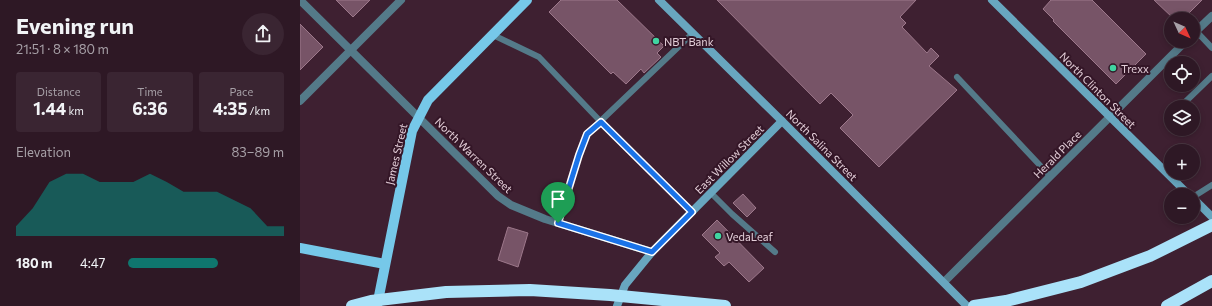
<!DOCTYPE html>
<html lang="en">
<head>
<meta charset="utf-8">
<style>
  :root { --surface:#2e1825; --page:#3a2532; --text:#f1f3f6; --muted:#a7a0a7; --line:#493742; --accent:#0f766e }
  body { margin:0; font-family:Commissioner,sans-serif; background:var(--page); color:var(--text); height:100vh; display:flex; flex-direction:column; font-size:15px; white-space:nowrap }
  * { box-sizing:border-box; margin:0 }
  p { font-size:13px; color:var(--muted) }
  .icon { flex:none; width:22px; height:22px; fill:none; stroke:currentColor; stroke-width:2; stroke-linecap:round; stroke-linejoin:round }
  .map { position:relative; flex:1; overflow:hidden }
  .sheet { display:flex; flex-direction:column; background:var(--surface); width:300px }
  .sheet>* { flex:none }
  .needle { width:26px; rotate:134deg }
  .controls { position:absolute; left:864px; top:12px; display:grid; gap:8px }
  .controls a { display:grid; place-items:center; width:36px; height:36px; border-radius:50%; background:var(--surface); box-shadow:0 2px 6px #0003,0 0 0 1px var(--line); font-size:20px }
  .pin { position:absolute; display:grid; place-items:center; width:34px; height:34px; color:#fff; margin:-41px -17px; border-radius:50% 50% 50% 0; rotate:-45deg; box-shadow:0 0 4px #0007 }
  .pin .icon { rotate:45deg }
  .round { display:grid; place-items:center; flex:none; width:42px; height:42px; border-radius:21px; background:var(--page) }
  .head { display:flex; align-items:center; justify-content:space-between; height:68px; padding:0 16px }
  h1 { font-size:22px; font-weight:700; line-height:30px }
  .figures { display:grid; grid-template-columns:repeat(3,1fr); gap:6px; height:68px; padding:4px 16px }
  .figures div { display:grid; align-content:center; border-radius:4px; background:var(--page); text-align:center }
  .figures b { font-size:17px; font-weight:700 }
  .figures small { font-size:11px; font-weight:400 }
  .figures p { font-size:11px }
  .chart { height:112px; padding:8px 16px }
  .chart p { display:flex; justify-content:space-between }
  .chart svg { width:100%; height:72px; margin-top:4px; fill:var(--accent); opacity:.7 }
  ul { padding:0 16px; list-style:none; font-size:13px }
  li { display:grid; grid-template-columns:64px 48px 1fr; align-items:center; height:30px }
  li i { height:10px; border-radius:5px; background:var(--accent) }
  main { display:flex; flex:1; min-height:0 }
  .map>svg:first-child { display:block }
</style>
</head>
<body>
<main>
<section class="sheet">
<div class="head"><div><h1>Evening run</h1><p>21:51 · 8 × 180 m</p></div><a class="round"><svg class="icon" aria-label="share" viewBox="0 0 24 24"><path d="M12 15V3M7 8l5-5 5 5M5 13v7h14v-7"/></svg></a></div>
<div class="figures">
<div><p>Distance</p><b>1.44<small> km</small></b></div>
<div><p>Time</p><b>6:36</b></div>
<div><p>Pace</p><b>4:35<small> /km</small></b></div>
</div>
<div class="chart"><p><span>Elevation</span>83–89 m</p>
<svg viewBox="0 0 160 44" preserveAspectRatio="none"><path d="M0 44V38L10 27L20 11L30 6L40 6L50 11L60 11L70 11L80 6L90 11L100 17L110 17L120 17L130 22L140 27L150 38L160 38V44z"/></svg>
</div>
<ul>
<li><b>180 m</b>4:47<i style="width:58%"></i></li>
</ul>
</section>
<div class="map">
<svg width="912" height="306" viewBox="0 0 912 306">
  <rect width="100%" height="100%" fill="#3e2031"/>
  <!-- building -->
  <g fill="#775467" stroke="#9d788b">
    <polygon points="36,0 70,0 53,17"/>
    <polygon points="261,0 317,0 364,46 357,53 361,57 344,73 341,69 326,84 313,72 311,74 249,12"/>
    <polygon points="417,0 616,0 600,17 606,23 602,27 627,53 631,48 639,56 629,66 657,90 579,167 540,128 553,115 531,93 520,104"/>
    <polygon points="751,0 792,0 846,54 816,84 753,21 754,20 743,9"/>
    <polygon points="854,0 902,0 883,19 874,19"/>
    <polygon points="0,24 23,47 0,70"/>
    <polygon points="443,194 456,208 447,217 433,203"/>
    <polygon points="417,220 464,268 449,282 429,262 424,266 415,257 420,253 402,235"/>
    <polygon points="208,227 228,233 218,267 198,260"/>
  </g>
  <g fill="none" stroke-linecap="round" stroke-linejoin="round">
    <!-- lane -->
    <g stroke="#547a89" stroke-width="6">
      <polyline points="896,31 912,48"/>
      <polyline points="193,35 239,57 301,122 392,212"/>
      <polyline points="657,77 750,176"/>
      <polyline points="880,107 912,76"/>
      <polyline points="411,193 432,214 475,252"/>
      <polyline points="893,197 912,185"/>
      <polyline points="259,223 279,155 287,134 393,33"/>
    </g>
    <!-- street -->
    <g stroke="#547a89" stroke-width="8">
      <polyline points="0,0 198,196 211,205 245,219 352,252"/>
      <polyline points="893,34 912,16"/>
      <polyline points="0,101 101,0"/>
      <polyline points="644,282 886,41"/>
    </g>
    <!-- secondary -->
    <g stroke="#68a6bf" stroke-width="8">
      <polyline points="359,0 482,121 667,306"/>
      <polyline points="692,0 889,195"/>
      <polyline points="893,198 912,217"/>
      <polyline points="317,306 325,285 352,252 482,121"/>
    </g>
    <!-- primary -->
    <g stroke="#76c8e9" stroke-width="10">
      <polyline points="0,248 85,264"/>
      <polyline points="77,306 112,131 128,100 227,0"/>
    </g>
    <!-- highway -->
    <g stroke="#aae2f9" stroke-width="12">
      <polyline points="52,306 71,301 146,292 230,290 310,295 425,306"/>
      <polyline points="674,306 706,301 781,282 850,256 912,225"/>
      <polyline points="867,306 912,281"/>
    </g>
  </g>
  <g fill="none" stroke-linecap="round" stroke-linejoin="round">
    <defs>
      <polygon id="route" points="301,122 392,212 352,252 258,223 279,155 287,134"/>
    </defs>
    <!-- route casing -->
    <use href="#route" stroke="#fff" stroke-width="8"/>
    <!-- route -->
    <use href="#route" stroke="#1a73e8" stroke-width="5"/>
  </g>
  <!-- markers -->
  <g fill="#40d4a1" stroke="#341627" stroke-width="1.5">
    <circle cx="356" cy="41" r="4"/>
    <circle cx="813" cy="68" r="4"/>
    <circle cx="418" cy="236" r="4"/>
  </g>
  <g text-anchor="middle" dominant-baseline="central" stroke-width="4" stroke-linejoin="round" paint-order="stroke">
    <!-- poi labels -->
    <g font-size="11" fill="#e4cfd9" stroke="#341627" text-anchor="start">
      <text x="364" y="41">NBT Bank</text>
      <text x="821" y="68">Trexx</text>
      <text x="426" y="236">VedaLeaf</text>
    </g>
    <!-- street labels -->
    <g font-size="11" fill="#e4cfd9" stroke="#341627">
      <text transform="translate(798 90) rotate(45)">North Clinton Street</text>
      <text transform="translate(522 145) rotate(45)">North Salina Street</text>
      <text transform="translate(96 154) rotate(-77)">James Street</text>
      <text transform="translate(757 154) rotate(-45)">Herald Place</text>
      <text transform="translate(174 155) rotate(44)">North Warren Street</text>
      <text transform="translate(429 159) rotate(-45)">East Willow Street</text>
    </g>
  </g>
</svg>
<div class="controls">
<a><svg class="needle" viewBox="-14 -14 28 28"><path d="M0-13l5 13h-10z" fill="#e53935"/><path d="M0 13l5-13h-10z" fill="#a7a0a7"/></svg></a>
<a><svg class="icon" aria-label="locate" viewBox="0 0 24 24"><circle cx="12" cy="12" r="6"/><path d="M12 2v4M12 18v4M2 12h4M18 12h4"/></svg></a>
<a><svg class="icon" aria-label="layers" viewBox="0 0 24 24"><path d="M12 4l9 5-9 5-9-5zM3 14l9 5 9-5"/></svg></a>
<a>+</a>
<a>−</a>
</div>
<div class="pin" style="left:258px;top:223px;background:#1e9e55"><svg class="icon" aria-label="arrive" viewBox="0 0 24 24"><path d="M6 21V4h12l-3 4 3 4H6"/></svg></div>
</div>
</main>
</body>
</html>
